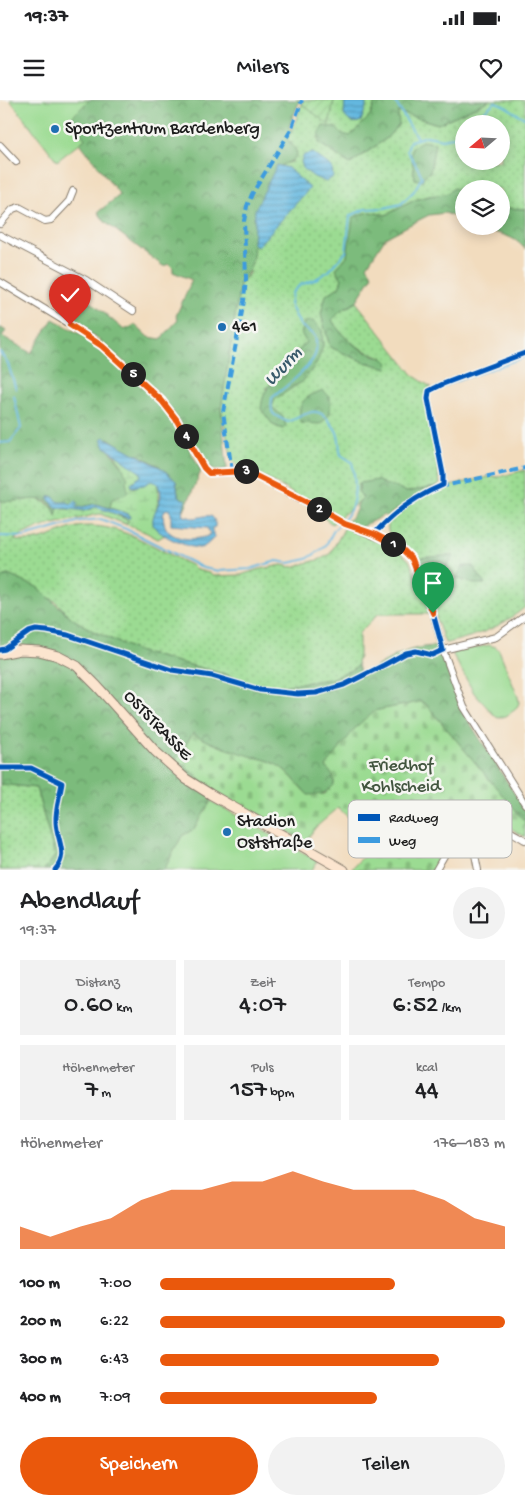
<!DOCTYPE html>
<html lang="de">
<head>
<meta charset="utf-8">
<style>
  :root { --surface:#fff; --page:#f2f2f2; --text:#202124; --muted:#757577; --accent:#ea580c }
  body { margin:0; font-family:"Gochi Hand",sans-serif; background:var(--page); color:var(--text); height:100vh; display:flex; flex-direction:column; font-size:19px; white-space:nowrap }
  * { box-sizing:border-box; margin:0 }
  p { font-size:16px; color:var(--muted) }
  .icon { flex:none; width:28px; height:28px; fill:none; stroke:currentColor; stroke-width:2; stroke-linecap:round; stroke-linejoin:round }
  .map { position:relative; height:770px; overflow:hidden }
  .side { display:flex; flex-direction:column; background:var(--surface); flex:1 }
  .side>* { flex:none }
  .needle { width:32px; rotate:251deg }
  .controls { position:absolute; left:455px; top:15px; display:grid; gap:10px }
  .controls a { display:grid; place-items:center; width:55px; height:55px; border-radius:50%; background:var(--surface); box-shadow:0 2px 12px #0003; font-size:25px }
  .pin { position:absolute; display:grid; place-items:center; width:42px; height:42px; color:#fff; margin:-51px -21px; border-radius:50% 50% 50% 0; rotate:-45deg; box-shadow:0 0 5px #0007 }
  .pin .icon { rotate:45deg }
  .km { position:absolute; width:25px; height:25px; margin:-12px; border-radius:50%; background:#222; color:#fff; font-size:14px; line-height:25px; text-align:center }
  .round { display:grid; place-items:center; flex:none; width:52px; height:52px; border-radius:26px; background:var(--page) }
  .summary { display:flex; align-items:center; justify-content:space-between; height:85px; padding:0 20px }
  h1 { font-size:28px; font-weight:600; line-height:38px }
  .stats { display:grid; grid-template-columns:repeat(3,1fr); gap:8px; height:85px; padding:5px 20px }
  .stats div { display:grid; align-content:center; border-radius:0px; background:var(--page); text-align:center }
  .stats b { font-size:25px; font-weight:600 }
  .stats small { font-size:14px; font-weight:400 }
  .stats p { font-size:14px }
  .chart { height:140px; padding:10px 20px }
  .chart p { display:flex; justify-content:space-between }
  .chart svg { width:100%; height:90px; margin-top:5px; fill:var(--accent); opacity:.7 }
  .cta { display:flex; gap:10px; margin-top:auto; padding:10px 20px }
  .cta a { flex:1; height:58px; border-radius:30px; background:var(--accent); color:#fff; font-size:20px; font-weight:600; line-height:58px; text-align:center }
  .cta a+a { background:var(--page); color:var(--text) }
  ul { padding:0 20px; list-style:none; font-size:16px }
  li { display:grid; grid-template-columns:80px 60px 1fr; align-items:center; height:38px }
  li i { height:12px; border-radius:6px; background:var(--accent) }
  .status { display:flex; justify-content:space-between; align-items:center; height:35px; padding:0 25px; background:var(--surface); direction:ltr }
  .status svg { height:14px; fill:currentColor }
  header { display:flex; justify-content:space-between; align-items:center; height:65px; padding:0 20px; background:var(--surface); font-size:22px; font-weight:600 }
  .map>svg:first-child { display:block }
</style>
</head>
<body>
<div class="status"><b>19:37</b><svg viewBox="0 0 49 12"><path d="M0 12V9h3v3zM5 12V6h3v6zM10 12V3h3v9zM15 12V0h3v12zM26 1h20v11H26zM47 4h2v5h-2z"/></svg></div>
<header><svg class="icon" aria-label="menu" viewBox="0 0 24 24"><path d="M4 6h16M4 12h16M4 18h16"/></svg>Milers<svg class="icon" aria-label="heart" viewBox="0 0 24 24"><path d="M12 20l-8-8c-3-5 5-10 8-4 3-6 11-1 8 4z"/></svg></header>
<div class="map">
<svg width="525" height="770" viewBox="0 0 525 770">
  <defs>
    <pattern id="grass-dots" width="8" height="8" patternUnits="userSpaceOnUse" patternTransform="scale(1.25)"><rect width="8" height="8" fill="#9bdb92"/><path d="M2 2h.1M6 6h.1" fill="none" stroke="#85bb7d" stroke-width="1.8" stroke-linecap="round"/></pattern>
    <pattern id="forest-crowns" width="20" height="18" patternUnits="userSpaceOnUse" patternTransform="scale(1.25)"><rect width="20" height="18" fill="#7cbb7c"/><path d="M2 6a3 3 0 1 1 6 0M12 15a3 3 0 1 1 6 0" fill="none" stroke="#659765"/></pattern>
    <pattern id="wetland-marsh" width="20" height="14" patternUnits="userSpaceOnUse" patternTransform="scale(1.25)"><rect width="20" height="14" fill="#9bdb92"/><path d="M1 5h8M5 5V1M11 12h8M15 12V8" fill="none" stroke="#85bb7d"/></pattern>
    <pattern id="cemetery-stones" width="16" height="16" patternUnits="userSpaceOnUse" patternTransform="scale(1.25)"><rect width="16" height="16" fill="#9bdb92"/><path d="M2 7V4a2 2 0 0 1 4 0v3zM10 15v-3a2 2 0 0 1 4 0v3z" fill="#85bb7d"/></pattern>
    <pattern id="garden-furrows" width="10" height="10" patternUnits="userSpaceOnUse" patternTransform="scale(1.25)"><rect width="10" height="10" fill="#9bdb92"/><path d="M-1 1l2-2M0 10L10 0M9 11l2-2" fill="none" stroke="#85bb7d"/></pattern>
    <pattern id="water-rules" width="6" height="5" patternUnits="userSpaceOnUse" patternTransform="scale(1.25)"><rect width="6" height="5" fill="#64b8e0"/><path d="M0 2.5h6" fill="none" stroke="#5295b5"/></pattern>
  </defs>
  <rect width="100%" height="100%" fill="#f6f6f2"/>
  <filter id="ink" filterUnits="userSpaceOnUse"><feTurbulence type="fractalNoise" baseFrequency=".02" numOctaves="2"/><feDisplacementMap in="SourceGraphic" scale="10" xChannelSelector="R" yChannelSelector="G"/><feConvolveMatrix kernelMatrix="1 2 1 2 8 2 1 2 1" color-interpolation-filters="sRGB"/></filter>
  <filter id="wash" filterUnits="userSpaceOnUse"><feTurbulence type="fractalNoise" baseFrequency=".0096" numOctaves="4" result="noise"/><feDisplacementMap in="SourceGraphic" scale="20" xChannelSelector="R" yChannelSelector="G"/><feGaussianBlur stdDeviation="1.12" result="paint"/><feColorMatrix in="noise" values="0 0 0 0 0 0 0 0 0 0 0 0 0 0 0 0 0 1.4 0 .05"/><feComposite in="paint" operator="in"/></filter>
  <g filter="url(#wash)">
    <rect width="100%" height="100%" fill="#f2dcbe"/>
    <!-- grass -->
    <g fill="url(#grass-dots)" stroke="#5c7c57" fill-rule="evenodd">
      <path d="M334,0H376L370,16L350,37L342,34L319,43L350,64L387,38L398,12L438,24L490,0H525V109L505,108L501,105V89H464V93L459,90L446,94L429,96L415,100L386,115L370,112L347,156L336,169L342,179L339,187L326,196L321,214L330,247L364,262L383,257C361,251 343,240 332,220L341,211L356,202L414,276L431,287L427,296L440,384L436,387L406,392C396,385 388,388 377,380L359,384L358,391L363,398L332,424L288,390L248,368L238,366L232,360L221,309L240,184L249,174L255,123L265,89L282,64L292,62L290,42L287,39L292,30L302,4L329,24ZM464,24H501V61H464ZM306,242L303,281L275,299L272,307L283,317V329L273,325L266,288L284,277L293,258Z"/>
      <path d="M525,370V507C499,529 480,534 448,543H445L414,458C411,454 408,449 404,446C398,441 390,438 388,430C383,413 434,390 447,387C462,382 477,380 492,376L498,377ZM453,456L447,465L444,475L417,458Z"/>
      <path d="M32,398C42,400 52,404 56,414L58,407L63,409H90L96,407L110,411L130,421L125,424L100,414L94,415C67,423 38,423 14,440C41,445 54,432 77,427C117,420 156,449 191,465L197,470L209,473L213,476L241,475L256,470L282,465L292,467L321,459L330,454L345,427L390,446L400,452L409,460L431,514H378L359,533V557L357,561L358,565L351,570L330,579L269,588L244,582L228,575L140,552L93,531L73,519L55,501L8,475L0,477V400H26Z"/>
      <polygon points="0,684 36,688 55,756 44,770 0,770"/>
    </g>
    <!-- forest -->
    <g fill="url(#forest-crowns)" stroke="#4c6c4c">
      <path d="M89,0H300L289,27L292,30L287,39L294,47L297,53C294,62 290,61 282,65C269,84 261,98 256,121C251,146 259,162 240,184L221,309L227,369L216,370L207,366L183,326L159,294L101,241L63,217L85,184L88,186L83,195L124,230L135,225L148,237L161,239L178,220L176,216L192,180L173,172V168L169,164L163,166L105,122L98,112L120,95L80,43L85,39L70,19Z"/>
      <polygon points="376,0 490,0 438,24 398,12 399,24 387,38 350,64 319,43 319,34 323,26 335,27 342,34 350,36 370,16"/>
      <polygon points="422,41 435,43 430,72 424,76 422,81 415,79 411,53 412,47"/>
      <path d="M454,88L464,93V120L445,113L429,115L417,121L385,138L367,166L373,175L356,202L341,211L332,220C340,235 355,248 371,254C378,257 382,256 388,263L387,268L364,262L330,247L321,214L326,195L339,187L342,179L336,169L347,156L353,118L358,115L370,112L386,115L415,100L429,96L446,94Z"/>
      <path d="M501,105L505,108L525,109V149C511,132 493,134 474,126H501Z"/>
      <path d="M53,219L91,240L162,305L180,331L201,371L183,413L184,407L182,399L178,394L176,381L163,369L152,362L139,355L132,354L108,338L105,347C114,353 137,382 127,393C124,396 116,398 112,399L110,408L96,404L76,408V405L59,402L52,396L49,397V400L54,406L58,407L56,416C50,387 18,406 0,400V227L6,231L2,236L31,253Z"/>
      <path d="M313,221L322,230L323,246L317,263L303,281L275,299L272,307L283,317L286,326L283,329L273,325L261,309C262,297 266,289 274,279L284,277L293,258L306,242L301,233L304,222Z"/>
      <path d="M323,290L330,297V314L321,324L301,323C296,302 305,297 323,290Z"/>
      <path d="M377,380C388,388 396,385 406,392L436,387L412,399L386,417L384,415L361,427L346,423C348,420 353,416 355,412C358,406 357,402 363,398L358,391L360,383Z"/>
      <polygon points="442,456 454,456 447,465 445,475 421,469 416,458"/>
      <polygon points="463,466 473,466 485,484 474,484 456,478"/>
      <path d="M8,475L37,487L73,519L93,531L140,552L228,575L244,582L269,588L330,579L351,570L358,565L361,576C388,560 404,547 436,546L443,557L461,609L525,710V722L425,603L420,602L374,611L326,667C331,673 335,677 334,685C326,693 320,697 308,695L286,671L269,661L242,654L202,639L193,633L176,660L217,692L194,729L182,736L164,770H44L55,756L36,688L0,684V477Z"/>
    </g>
    <!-- wetland -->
    <path fill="url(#wetland-marsh)" stroke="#5c7c57" d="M113,352L141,373L142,376L131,383L133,388L151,381L157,383C164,404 151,409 156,429L165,435L158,439L147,433L125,424L129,421L117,415L127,418L129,414L110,408L112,399L126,394L128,391L126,381L128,379L121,364Z"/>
    <!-- cemetery -->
    <path fill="url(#cemetery-stones)" stroke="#5c7c57" d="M420,602L425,603L525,722V737C509,727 481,708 463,723L433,770H355L352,768L378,741L371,734L370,736L338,708L315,728L305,742L217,692L176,660L193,633C208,643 227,649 244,654C255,658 267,659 277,665C290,672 297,685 308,695L325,694L334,685C335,677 331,673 326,667L356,627L374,611Z"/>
    <!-- park -->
    <g fill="#9bdb92" stroke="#5c7c57">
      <polygon points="10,0 89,0 70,19 85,39 57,61"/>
      <polygon points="489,545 496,547 499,550 518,597 519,603 516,609 506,616 498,618 495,616 474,593 453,555 454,552"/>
      <polygon points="211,701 317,761 312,770 164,770 182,736 194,729"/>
    </g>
    <!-- garden -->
    <polygon fill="url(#garden-furrows)" stroke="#5c7c57" points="303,0 334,0 329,25 302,4"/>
    <!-- water -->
    <g fill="url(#water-rules)" stroke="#406a7e" fill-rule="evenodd">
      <path d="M345,0H366V7L361,21C354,25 348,21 344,15Z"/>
      <polygon points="313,53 332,67 333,77 326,82 314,77 303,69 301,61 304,55"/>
      <polygon points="277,65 288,68 310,88 257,147 253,144 255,110"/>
      <path d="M104,337L163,369L176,381L178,394L182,399H186L183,411L184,416C185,416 192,418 193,418C202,418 216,409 215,427L212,428V431L215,437C210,441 206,447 200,448C190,449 155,434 153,424C151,414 161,404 161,394C161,391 158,386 157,383L151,381L144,385L132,387L131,383L141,376V373L105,347L101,339ZM168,409L171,413V425L207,428L210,433L208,436C194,441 167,441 164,422C163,417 163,414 165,410Z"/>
      <polygon points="52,396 59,402 68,402 71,405 76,400 78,405 75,406 77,408 96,404 125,413 129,414 130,418 127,418 96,407 84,411 56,407 49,400 49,397"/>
    </g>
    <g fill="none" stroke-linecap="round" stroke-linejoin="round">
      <!-- stream -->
      <g stroke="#64b8e0" stroke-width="2">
        <polyline points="394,0 417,38"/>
        <path d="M478,24L482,13L495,2C507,5 514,13 525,18"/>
        <polyline points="0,252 8,264 16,289"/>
        <polyline points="437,288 525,257"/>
        <polyline points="0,343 10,342 21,328 14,296"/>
        <path d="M343,421C357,406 356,381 352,362L341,355C339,349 340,342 338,336C337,330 333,326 330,322C316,303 306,315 288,322C273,314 270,317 272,298C284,288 309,269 315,255C318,249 316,242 315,236L300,225L290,204L292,193L300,185L314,180L329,171L346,152L350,116L365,109L384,108L401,104L414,91L422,77C419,67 412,60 407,50L410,41L427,36L442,39L464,35"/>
        <polyline points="0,436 24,437 80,421 101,419 126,429 203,468 219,471 250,469 277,461 289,463 307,459 325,447 334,430 340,424"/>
      </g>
    </g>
  </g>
  <g filter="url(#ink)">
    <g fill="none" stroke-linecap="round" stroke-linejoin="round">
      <defs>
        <g id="street">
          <polyline points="0,45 16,62"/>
          <polyline points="0,124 13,109 19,107 45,121 51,120 69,101 73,91"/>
          <polyline points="0,135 86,180 133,211"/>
          <polyline points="0,182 92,238 127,269 162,301 176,319 204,368 209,373 246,371 305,401 345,424 390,442 401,448 412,459 433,513 443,550 464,607 525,704"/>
          <polyline points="443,550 496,537 525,516"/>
          <polyline points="469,724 478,770"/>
          <path d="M436,770C441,761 459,729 466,725C485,715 510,731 525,740"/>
        </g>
        <polyline id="secondary" points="0,554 20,550 39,551 58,556 77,566 97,586 156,652 186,679 210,694 344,770"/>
      </defs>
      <!-- street casing -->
      <use href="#street" stroke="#877c6d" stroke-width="8"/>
      <!-- secondary casing -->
      <use href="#secondary" stroke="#877c6d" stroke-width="11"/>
      <!-- street -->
      <use href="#street" stroke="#fff" stroke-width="6"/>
      <!-- secondary -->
      <use href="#secondary" stroke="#fce5cf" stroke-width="9"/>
      <!-- quiet -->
      <g stroke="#3c9bdf" stroke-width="4" stroke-dasharray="8 4" stroke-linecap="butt">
        <polyline points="232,371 223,312 244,201 246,178 244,121 247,106 252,94 291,30 302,0"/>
        <polyline points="440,387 525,368"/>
      </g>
      <defs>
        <g id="cycleway">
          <path d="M0,550L5,549L29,532L36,530L47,531L68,535L172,570L212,576L260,590L298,594L316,593L344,585L384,565L406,553L416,551L432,555L443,550L433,513L412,459L401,448L374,434C393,413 416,396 443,385V374L428,299L429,291L443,284L525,253"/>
          <path d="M0,668H31L62,683C60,696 55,710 56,722C57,741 69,754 55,770"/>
        </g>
      </defs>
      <!-- cycleway casing -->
      <use href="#cycleway" stroke="#f6f6f2" stroke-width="8"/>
      <!-- cycleway -->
      <use href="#cycleway" stroke="#0057b8" stroke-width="5"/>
    </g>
  </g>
  <g fill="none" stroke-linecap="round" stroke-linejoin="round" filter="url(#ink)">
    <defs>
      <polyline id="route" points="70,225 102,246 162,301 176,319 204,368 209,373 246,371 305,401 345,424 374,434 401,448 412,459 433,513"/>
    </defs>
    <!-- route casing -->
    <use href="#route" stroke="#fff" stroke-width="10"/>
    <!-- route -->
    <use href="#route" stroke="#ea580c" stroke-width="6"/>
  </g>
  <!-- markers -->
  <g fill="#1f6fb2" stroke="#f6f6f2" stroke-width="2">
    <circle cx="55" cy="29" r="5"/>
    <circle cx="222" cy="227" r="5"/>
    <circle cx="227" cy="732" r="5"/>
  </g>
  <g text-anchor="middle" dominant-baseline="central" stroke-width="5" stroke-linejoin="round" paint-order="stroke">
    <!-- poi labels -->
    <g font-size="18" fill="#1c1c1c" stroke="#f6f6f2" text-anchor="start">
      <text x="65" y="29">Sportzentrum Bardenberg</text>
      <text x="232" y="227">461</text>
      <text x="237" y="722">Stadion<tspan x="237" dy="21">Oststraße</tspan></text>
    </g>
    <!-- street labels -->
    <g font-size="18" fill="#1c1c1c" stroke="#f6f6f2">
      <text transform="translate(157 626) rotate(46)">OSTSTRASSE</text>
    </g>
    <!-- park labels -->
    <g font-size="18" fill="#42553f" stroke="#f6f6f2">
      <text x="401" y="666">Friedhof<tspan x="401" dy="21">Kohlscheid</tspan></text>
    </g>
    <!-- water labels -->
    <g font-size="19" font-style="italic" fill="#395a6a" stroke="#f6f6f2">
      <text transform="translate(284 267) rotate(-47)">Wurm</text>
    </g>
  </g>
  <!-- legend -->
  <rect x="348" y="700" width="164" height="58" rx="8" fill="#f6f6f2" stroke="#b5b5b2" stroke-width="1"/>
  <rect x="358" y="714" width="22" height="7" fill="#0057b8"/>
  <rect x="358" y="737" width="22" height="6" fill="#3c9bdf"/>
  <g font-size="14" fill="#1c1c1c">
    <text x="389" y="722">Radweg</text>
    <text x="389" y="745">Weg</text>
  </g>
</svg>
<div class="controls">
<a><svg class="needle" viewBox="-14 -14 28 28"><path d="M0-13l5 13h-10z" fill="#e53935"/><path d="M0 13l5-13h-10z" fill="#757577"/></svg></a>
<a><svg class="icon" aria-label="layers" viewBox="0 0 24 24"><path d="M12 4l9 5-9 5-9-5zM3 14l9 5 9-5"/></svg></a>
</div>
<div class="pin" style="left:433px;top:513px;background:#1e9e55"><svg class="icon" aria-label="arrive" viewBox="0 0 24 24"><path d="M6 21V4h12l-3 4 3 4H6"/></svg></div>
<div class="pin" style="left:70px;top:225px;background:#d93025"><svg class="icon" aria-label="check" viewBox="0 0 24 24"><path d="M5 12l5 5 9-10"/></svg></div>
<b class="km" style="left:393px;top:444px">1</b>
<b class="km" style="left:319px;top:409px">2</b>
<b class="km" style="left:246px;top:371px">3</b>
<b class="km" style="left:186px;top:336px">4</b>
<b class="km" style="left:133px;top:274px">5</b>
</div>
<section class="side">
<div class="summary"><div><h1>Abendlauf</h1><p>19:37</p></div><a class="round"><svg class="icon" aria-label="share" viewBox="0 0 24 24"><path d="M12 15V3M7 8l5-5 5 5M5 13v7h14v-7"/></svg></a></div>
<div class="stats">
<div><p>Distanz</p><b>0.60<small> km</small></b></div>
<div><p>Zeit</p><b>4:07</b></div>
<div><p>Tempo</p><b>6:52<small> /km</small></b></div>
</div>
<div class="stats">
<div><p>Höhenmeter</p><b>7<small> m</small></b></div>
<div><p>Puls</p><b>157<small> bpm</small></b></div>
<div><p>kcal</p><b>44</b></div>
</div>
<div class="chart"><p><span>Höhenmeter</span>176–183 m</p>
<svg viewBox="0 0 160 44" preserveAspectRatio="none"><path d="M0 44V33L10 38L20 33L30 29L40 20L50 15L60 15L70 11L80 11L90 6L100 11L110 15L120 15L130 15L140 20L150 29L160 33V44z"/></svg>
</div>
<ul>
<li><b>100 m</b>7:00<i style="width:68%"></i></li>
<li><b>200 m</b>6:22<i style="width:100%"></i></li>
<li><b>300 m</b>6:43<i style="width:81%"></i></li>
<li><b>400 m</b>7:09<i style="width:63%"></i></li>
</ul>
<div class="cta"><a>Speichern</a><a>Teilen</a></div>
</section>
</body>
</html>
